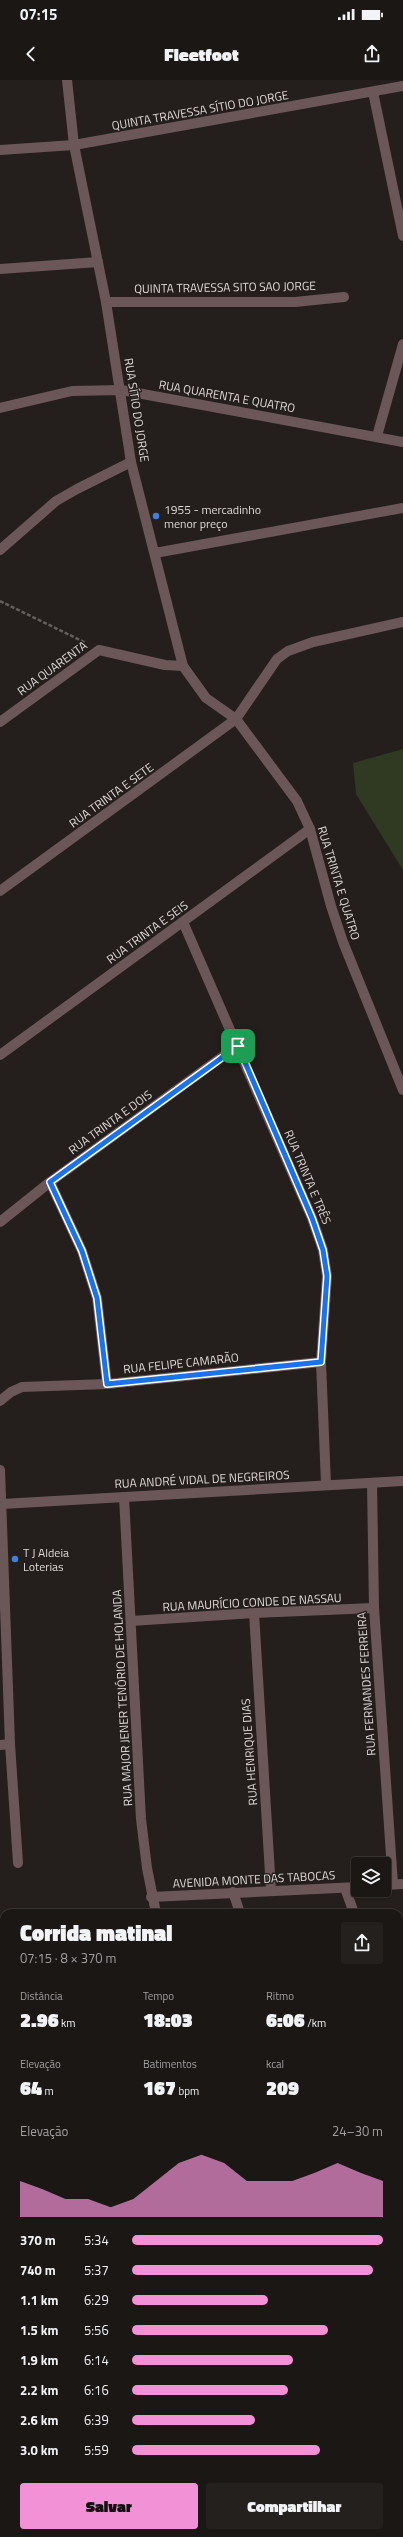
<!DOCTYPE html>
<html lang="pt">
<head>
<meta charset="utf-8">
<style>
  :root { --surface:#1b1715; --page:#24201e; --text:#f1f3f6; --muted:#a09fa0; --line:#393634; --accent:#f291d6 }
  body { margin:0; font-family:"Titillium Web",sans-serif; background:var(--page); color:var(--text); height:100vh; display:flex; flex-direction:column; font-size:15px; white-space:nowrap }
  * { box-sizing:border-box; margin:0 }
  p { font-size:13px; color:var(--muted) }
  .icon { flex:none; width:22px; height:22px; fill:none; stroke:currentColor; stroke-width:2; stroke-linecap:round; stroke-linejoin:round }
  .map { position:relative; flex:1; overflow:hidden }
  .panel { position:absolute; left:0px; top:1829px; width:403px; height:628px; display:flex; flex-direction:column; background:var(--surface); border-radius:12px 12px 0 0; box-shadow:0 1px 3px #0004,0 0 0 1px var(--line) }
  .panel>* { flex:none }
  .controls { position:absolute; left:351px; top:1777px; display:grid; gap:8px }
  .controls a { display:grid; place-items:center; width:40px; height:40px; border-radius:4px; background:var(--surface); box-shadow:0 1px 3px #0004,0 0 0 1px var(--line); font-size:20px }
  .pin { position:absolute; display:grid; place-items:center; width:34px; height:34px; color:#fff; margin:-17px; border-radius:8px; box-shadow:0 2px 6px #0006 }
  .round { display:grid; place-items:center; flex:none; width:42px; height:42px; border-radius:4px; background:var(--page) }
  .overview { display:flex; align-items:center; justify-content:space-between; height:68px; padding:0 20px }
  h1 { font-size:22px; font-weight:800; line-height:30px }
  .metrics { display:grid; grid-template-columns:repeat(3,1fr); gap:6px; height:68px; padding:4px 20px }
  .metrics div { display:grid; align-content:center }
  .metrics b { font-size:20px; font-weight:800 }
  .metrics small { font-size:11px; font-weight:400 }
  .metrics p { font-size:11px }
  .chart { height:112px; padding:8px 20px }
  .chart p { display:flex; justify-content:space-between }
  .chart svg { width:100%; height:72px; margin-top:4px; fill:var(--accent); opacity:.7 }
  .primary-button { display:flex; gap:8px; margin-top:auto; padding:8px 20px }
  .primary-button a { flex:1; height:46px; border-radius:4px; background:var(--accent); color:#111; font-size:16px; font-weight:800; line-height:46px; text-align:center }
  .primary-button a+a { background:var(--page); color:var(--text) }
  ul { padding:0 20px; list-style:none; font-size:13px }
  li { display:grid; grid-template-columns:64px 48px 1fr; align-items:center; height:30px }
  li i { height:10px; border-radius:5px; background:var(--accent) }
  .status { display:flex; justify-content:space-between; align-items:center; height:28px; padding:0 20px; background:var(--surface); direction:ltr }
  .status svg { height:11px; fill:currentColor }
  header { display:flex; justify-content:space-between; align-items:center; height:52px; padding:0 20px; background:var(--surface); font-size:18px; font-weight:800 }
  .map>svg:first-child { display:block }
</style>
</head>
<body>
<div class="status"><b>07:15</b><svg viewBox="0 0 49 12"><path d="M0 12V9h3v3zM5 12V6h3v6zM10 12V3h3v9zM15 12V0h3v12zM26 1h20v11H26zM47 4h2v5h-2z"/></svg></div>
<header><svg class="icon" aria-label="back" viewBox="0 0 24 24"><path d="M15 5l-7 7 7 7"/></svg>Fleetfoot<svg class="icon" aria-label="share" viewBox="0 0 24 24"><path d="M12 15V3M7 8l5-5 5 5M5 13v7h14v-7"/></svg></header>
<div class="map">
<svg width="403" height="2457" viewBox="0 0 403 2457">
  <rect width="100%" height="100%" fill="#241f1c"/>
  <!-- green -->
  <g fill="#303922">
    <polygon points="403,669 403,790 356,714 353,683"/>
    <polygon points="69,2453 98,2453 93,2457 66,2457"/>
  </g>
  <g fill="none" stroke-linecap="round" stroke-linejoin="round">
    <!-- path -->
    <g stroke="#645f5d" stroke-width="2.5" stroke-dasharray="4 2" stroke-linecap="butt">
      <polyline points="0,521 86,563"/>
      <polyline points="399,2209 403,2208"/>
      <polyline points="0,2441 4,2437"/>
    </g>
    <!-- minor -->
    <g stroke="#6c5758" stroke-width="10">
      <polyline points="67,0 74,65 106,222 131,382 183,586 206,618 236,639 297,721 310,749 331,826 343,862 403,1010"/>
      <polyline points="373,12 403,156"/>
      <polyline points="0,70 74,65 403,6"/>
      <polyline points="0,189 98,182"/>
      <polyline points="106,222 295,222 344,217"/>
      <polyline points="0,328 72,311 121,310 403,362"/>
      <polyline points="377,356 403,264"/>
      <polyline points="0,470 56,421 77,409 131,382"/>
      <polyline points="155,473 403,428"/>
      <polyline points="0,642 99,570 165,585 183,586"/>
      <polyline points="0,811 236,639 277,579 288,571 313,562 403,542"/>
      <polyline points="183,842 312,1138 323,1170 327,1196 321,1282 326,1404"/>
      <polyline points="0,975 310,749"/>
      <polyline points="50,1102 82,1171 97,1218 107,1304"/>
      <polyline points="0,1142 50,1102 237,966"/>
      <polyline points="0,1321 11,1312 22,1307 107,1304 321,1282"/>
      <polyline points="0,1390 10,1664 18,1783"/>
      <polyline points="372,1403 374,1528 393,1804"/>
      <polyline points="124,1417 141,1739 147,1788 156,1833"/>
      <polyline points="2,1424 403,1401"/>
      <polyline points="254,1533 271,1810"/>
      <polyline points="131,1541 254,1533 374,1528"/>
      <polyline points="0,1665 10,1664"/>
      <polyline points="384,1805 403,1804"/>
      <polyline points="345,1808 354,1833"/>
      <polyline points="233,1812 240,1833"/>
      <polyline points="151,1817 358,1807"/>
      <polyline points="0,1923 4,1923"/>
      <polyline points="399,1954 403,1965"/>
      <polyline points="0,1985 4,1992"/>
      <polyline points="0,2058 4,2059"/>
      <polyline points="0,2260 4,2262"/>
      <polyline points="399,2281 403,2279"/>
      <polyline points="0,2318 4,2315"/>
      <polyline points="399,2349 403,2348"/>
      <polyline points="56,2457 59,2453"/>
      <polyline points="93,2457 98,2453"/>
    </g>
    <!-- highway -->
    <g stroke="#d8a4a6" stroke-width="12">
      <polyline points="399,2236 403,2234"/>
      <polyline points="399,2310 403,2309"/>
      <polyline points="23,2457 27,2453"/>
      <polyline points="124,2457 129,2453"/>
    </g>
  </g>
  <g fill="none" stroke-linecap="round" stroke-linejoin="round">
    <defs>
      <polygon id="route" points="238,966 312,1138 323,1170 327,1196 321,1282 107,1304 97,1218 82,1171 50,1102"/>
    </defs>
    <!-- route casing -->
    <use href="#route" stroke="#fff" stroke-width="8"/>
    <!-- route -->
    <use href="#route" stroke="#1a73e8" stroke-width="5"/>
  </g>
  <!-- markers -->
  <g fill="#3f7fe0" stroke="#241f1c" stroke-width="1.5">
    <circle cx="156" cy="436" r="4"/>
    <circle cx="15" cy="1479" r="4"/>
  </g>
  <g text-anchor="middle" dominant-baseline="central" stroke-width="3" stroke-linejoin="round" paint-order="stroke">
    <!-- street labels -->
    <g font-size="12" fill="#dedad8" stroke="#241f1c">
      <text transform="translate(200 30) rotate(-10)">QUINTA TRAVESSA SÍTIO DO JORGE</text>
      <text transform="translate(225 207) rotate(-1)">QUINTA TRAVESSA SITO SAO JORGE</text>
      <text transform="translate(227 316) rotate(10)">RUA QUARENTA E QUATRO</text>
      <text transform="translate(137 330) rotate(81)">RUA SÍTIO DO JORGE</text>
      <text transform="translate(52 588) rotate(-36)">RUA QUARENTA</text>
      <text transform="translate(111 715) rotate(-36)">RUA TRINTA E SETE</text>
      <text transform="translate(339 803) rotate(73)">RUA TRINTA E QUATRO</text>
      <text transform="translate(147 852) rotate(-36)">RUA TRINTA E SEIS</text>
      <text transform="translate(110 1042) rotate(-36)">RUA TRINTA E DOIS</text>
      <text transform="translate(308 1097) rotate(67)">RUA TRINTA E TRÊS</text>
      <text transform="translate(181 1283) rotate(-6)">RUA FELIPE CAMARÃO</text>
      <text transform="translate(202 1399) rotate(-3)">RUA ANDRÉ VIDAL DE NEGREIROS</text>
      <text transform="translate(252 1522) rotate(-3)">RUA MAURÍCIO CONDE DE NASSAU</text>
      <text transform="translate(366 1604) rotate(-94)">RUA FERNANDES FERREIRA</text>
      <text transform="translate(122 1618) rotate(-93)">RUA MAJOR JENER TENÓRIO DE HOLANDA</text>
      <text transform="translate(249 1672) rotate(-94)">RUA HENRIQUE DIAS</text>
      <text transform="translate(254 1799) rotate(-3)">AVENIDA MONTE DAS TABOCAS</text>
    </g>
    <!-- poi labels -->
    <g font-size="12" fill="#dedad8" stroke="#241f1c" text-anchor="start">
      <text x="164" y="429">1955 - mercadinho<tspan x="164" dy="14">menor preço</tspan></text>
      <text x="23" y="1472">T J Aldeia<tspan x="23" dy="14">Loterias</tspan></text>
    </g>
  </g>
</svg>
<div class="controls">
<a><svg class="icon" aria-label="layers" viewBox="0 0 24 24"><path d="M12 4l9 5-9 5-9-5zM3 14l9 5 9-5"/></svg></a>
</div>
<div class="pin" style="left:238px;top:966px;background:#1e9e55"><svg class="icon" aria-label="arrive" viewBox="0 0 24 24"><path d="M6 21V4h12l-3 4 3 4H6"/></svg></div>
<section class="panel">
<div class="overview"><div><h1>Corrida matinal</h1><p>07:15 · 8 × 370 m</p></div><a class="round"><svg class="icon" aria-label="share" viewBox="0 0 24 24"><path d="M12 15V3M7 8l5-5 5 5M5 13v7h14v-7"/></svg></a></div>
<div class="metrics">
<div><p>Distância</p><b>2.96<small> km</small></b></div>
<div><p>Tempo</p><b>18:03</b></div>
<div><p>Ritmo</p><b>6:06<small> /km</small></b></div>
</div>
<div class="metrics">
<div><p>Elevação</p><b>64<small> m</small></b></div>
<div><p>Batimentos</p><b>167<small> bpm</small></b></div>
<div><p>kcal</p><b>209</b></div>
</div>
<div class="chart"><p><span>Elevação</span>24–30 m</p>
<svg viewBox="0 0 160 44" preserveAspectRatio="none"><path d="M0 44V22L10 27L20 33L30 33L40 38L50 33L60 22L70 11L80 6L90 11L100 22L110 22L120 22L130 17L140 11L150 17L160 22V44z"/></svg>
</div>
<ul>
<li><b>370 m</b>5:34<i style="width:100%"></i></li>
<li><b>740 m</b>5:37<i style="width:96%"></i></li>
<li><b>1.1 km</b>6:29<i style="width:54%"></i></li>
<li><b>1.5 km</b>5:56<i style="width:78%"></i></li>
<li><b>1.9 km</b>6:14<i style="width:64%"></i></li>
<li><b>2.2 km</b>6:16<i style="width:62%"></i></li>
<li><b>2.6 km</b>6:39<i style="width:49%"></i></li>
<li><b>3.0 km</b>5:59<i style="width:75%"></i></li>
</ul>
<div class="primary-button"><a>Salvar</a><a>Compartilhar</a></div>
</section>
</div>
</body>
</html>
